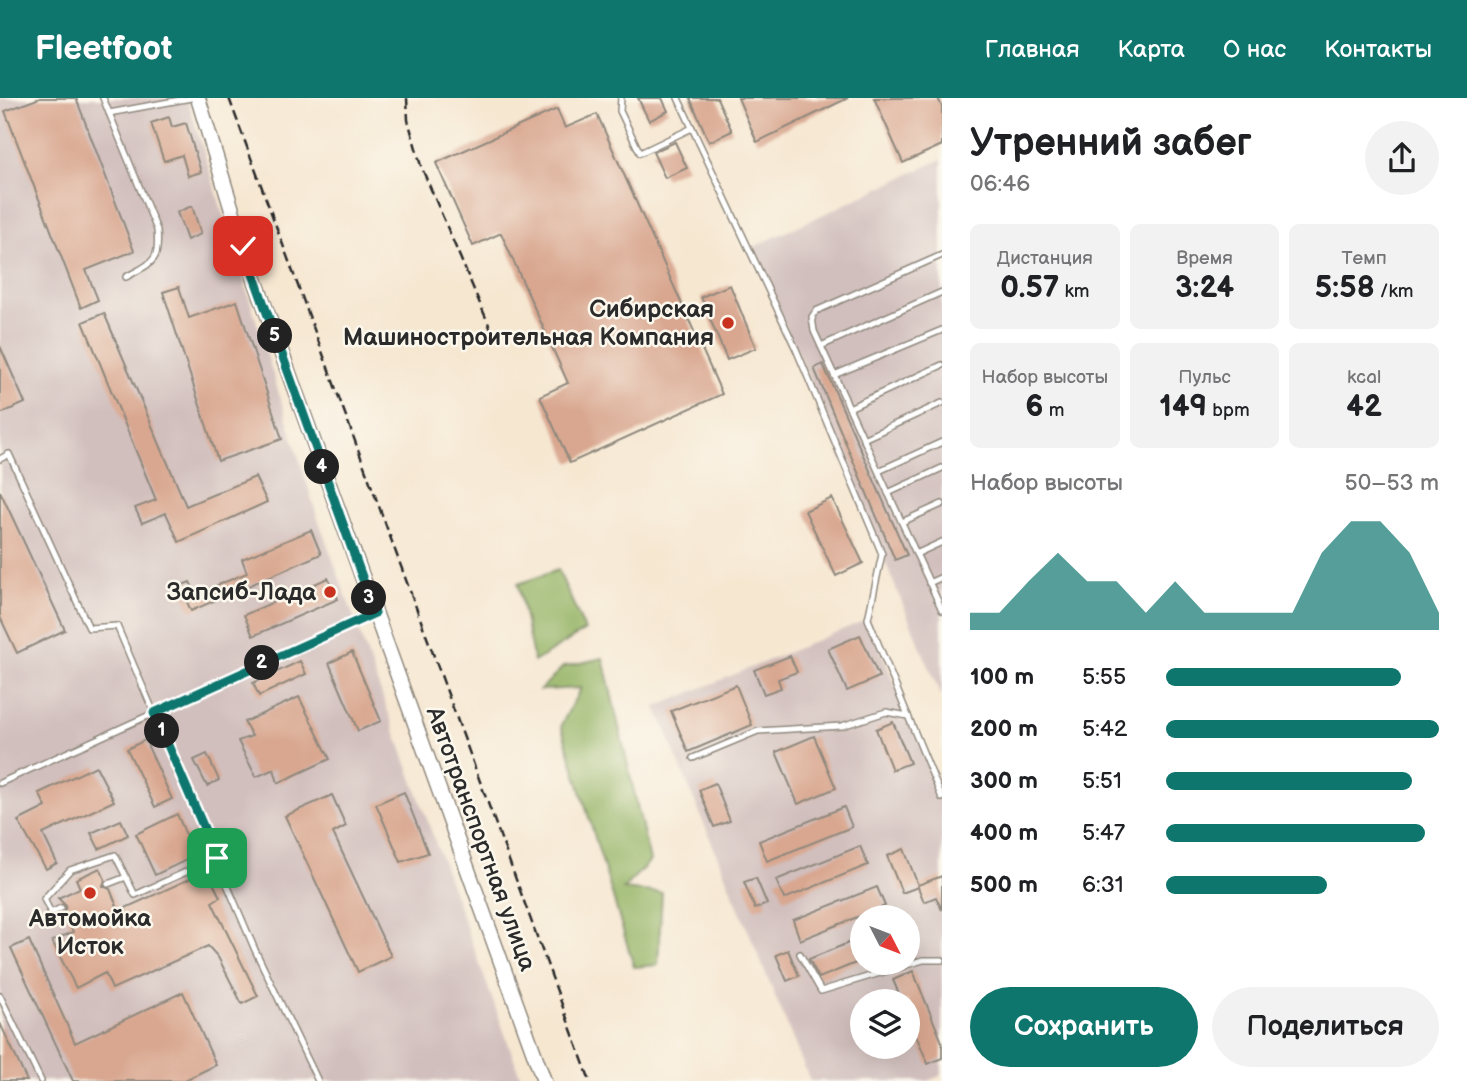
<!DOCTYPE html>
<html lang="ru">
<head>
<meta charset="utf-8">
<style>
  :root { --surface:#fff; --page:#f2f2f2; --text:#202124; --muted:#757577; --accent:#0f766e }
  body { margin:0; font-family:"Balsamiq Sans",sans-serif; background:var(--page); color:var(--text); height:100vh; display:flex; flex-direction:column; font-size:26px; white-space:nowrap }
  * { box-sizing:border-box; margin:0 }
  p { font-size:23px; color:var(--muted) }
  .icon { flex:none; width:38px; height:38px; fill:none; stroke:currentColor; stroke-width:2; stroke-linecap:round; stroke-linejoin:round }
  .map { position:relative; flex:1; overflow:hidden }
  .details { display:flex; flex-direction:column; background:var(--surface); width:525px }
  .details>* { flex:none }
  .needle { width:46px; rotate:132deg }
  .buttons { position:absolute; left:850px; top:807px; display:grid; gap:14px }
  .buttons a { display:grid; place-items:center; width:70px; height:70px; border-radius:50%; background:var(--surface); box-shadow:0 7px 28px #0002; font-size:35px }
  .pin { position:absolute; display:grid; place-items:center; width:60px; height:60px; color:#fff; margin:-30px; border-radius:14px; box-shadow:0 4px 10px #0006 }
  .km { position:absolute; width:35px; height:35px; margin:-18px; border-radius:50%; background:#222; color:#fff; font-size:19px; line-height:35px; text-align:center }
  .round { display:grid; place-items:center; flex:none; width:74px; height:74px; border-radius:37px; background:var(--page) }
  .summary { display:flex; align-items:center; justify-content:space-between; height:119px; padding:0 28px }
  h1 { font-size:38px; font-weight:800; line-height:52px }
  .stats { display:grid; grid-template-columns:repeat(3,1fr); gap:10px; height:119px; padding:7px 28px }
  .stats div { display:grid; align-content:center; border-radius:10px; background:var(--page); text-align:center }
  .stats b { font-size:30px; font-weight:800 }
  .stats small { font-size:19px; font-weight:400 }
  .stats p { font-size:19px }
  .chart { height:196px; padding:14px 28px }
  .chart p { display:flex; justify-content:space-between }
  .chart svg { width:100%; height:126px; margin-top:7px; fill:var(--accent); opacity:.7 }
  .cta { display:flex; gap:14px; margin-top:auto; padding:14px 28px }
  .cta a { flex:1; height:80px; border-radius:42px; background:var(--accent); color:#fff; font-size:28px; font-weight:800; line-height:80px; text-align:center }
  .cta a+a { background:var(--page); color:var(--text) }
  ul { padding:0 28px; list-style:none; font-size:23px }
  li { display:grid; grid-template-columns:112px 84px 1fr; align-items:center; height:52px }
  li i { height:18px; border-radius:9px; background:var(--accent) }
  header { display:flex; align-items:center; gap:42px; box-sizing:border-box; height:98px; padding:0 35px; background:var(--accent); color:#fff }
  header strong { font-size:33px }
  nav { display:flex; gap:38px; margin-inline-start:auto; font-size:24px }
  main { display:flex; flex:1; min-height:0 }
  .map>svg:first-child { display:block }
</style>
</head>
<body>
<header>
<strong>Fleetfoot</strong>
<nav><a>Главная</a><a>Карта</a><a>О нас</a><a>Контакты</a></nav>
</header>
<main>
<div class="map">
<svg width="942" height="983" viewBox="0 0 942 983">
  <rect width="100%" height="100%" fill="#fbf7ec"/>
  <filter id="ink" filterUnits="userSpaceOnUse"><feTurbulence type="fractalNoise" baseFrequency=".0143" numOctaves="2"/><feDisplacementMap in="SourceGraphic" scale="14" xChannelSelector="R" yChannelSelector="G"/><feConvolveMatrix kernelMatrix="1 2 1 2 8 2 1 2 1" color-interpolation-filters="sRGB"/></filter>
  <filter id="wash" filterUnits="userSpaceOnUse"><feTurbulence type="fractalNoise" baseFrequency=".00686" numOctaves="4" result="noise"/><feDisplacementMap in="SourceGraphic" scale="28" xChannelSelector="R" yChannelSelector="G"/><feGaussianBlur stdDeviation="1.57" result="paint"/><feColorMatrix in="noise" values="0 0 0 0 0 0 0 0 0 0 0 0 0 0 0 0 0 1.4 0 .05"/><feComposite in="paint" operator="in"/></filter>
  <g filter="url(#wash)">
    <rect width="100%" height="100%" fill="#f6e7d1"/>
    <!-- industrial -->
    <g fill="#d1bfbd" fill-rule="evenodd">
      <polygon points="0,0 187,0 317,418 522,983 0,983"/>
      <polygon points="942,61 942,600 796,251 749,151"/>
      <path d="M868,521L942,700V977L928,983H810L656,609ZM863,819H908V864H863ZM863,903H908V948H863Z"/>
    </g>
    <!-- forest -->
    <g fill="#97b568" stroke="#61704a" stroke-width="2">
      <polygon points="558,472 585,532 534,564 518,486"/>
      <polygon points="603,560 650,763 623,791 662,795 658,867 634,869 561,627 581,590 540,592 563,569"/>
    </g>
    <g id="blocks">
      <!-- building -->
      <g fill="#d9a790">
        <polygon points="40,0 76,0 134,153 86,172 98,202 81,210 5,13"/>
        <polygon points="638,0 662,0 668,13 649,23"/>
        <polygon points="690,0 717,0 732,33 709,44"/>
        <polygon points="738,0 848,0 757,44"/>
        <polygon points="874,0 938,0 942,9 942,47 903,65"/>
        <polygon points="557,11 565,30 597,16 722,296 570,365 540,298 568,285 501,135 473,148 436,65"/>
        <polygon points="169,19 172,29 186,25 201,74 188,78 182,57 164,63 151,25"/>
        <polygon points="675,44 687,70 665,80 653,54"/>
        <polygon points="192,108 201,136 187,142 177,114"/>
        <polygon points="730,187 756,250 727,262 701,199"/>
        <polygon points="179,189 189,220 237,203 282,341 218,363 163,194"/>
        <polygon points="104,215 186,408 255,379 267,404 179,444 166,415 142,425 135,410 156,402 83,224"/>
        <polygon points="0,248 25,305 0,316"/>
        <polygon points="823,266 907,457 895,462 814,270"/>
        <polygon points="0,393 65,532 17,555 0,519"/>
        <polygon points="832,400 863,465 836,478 805,413"/>
        <polygon points="311,432 321,456 191,513 180,488 190,484 196,496 247,475 242,461"/>
        <polygon points="328,480 338,501 253,538 244,517"/>
        <polygon points="860,537 879,579 847,593 828,551"/>
        <polygon points="352,554 381,623 358,633 329,565"/>
        <polygon points="790,558 797,574 778,581 781,590 764,596 754,572"/>
        <polygon points="300,563 306,576 259,598 253,585"/>
        <polygon points="736,587 752,627 688,654 671,613"/>
        <polygon points="299,599 330,661 278,685 274,671 256,679 238,643 252,638 244,624"/>
        <polygon points="893,624 910,665 892,672 876,631"/>
        <polygon points="814,638 836,690 798,706 776,654"/>
        <polygon points="145,642 172,701 155,709 127,651"/>
        <polygon points="207,656 219,682 207,688 194,662"/>
        <polygon points="96,668 114,703 43,736 57,765 46,771 18,723 46,709 39,695"/>
        <polygon points="715,685 730,723 714,729 699,692"/>
        <polygon points="404,694 428,755 401,764 376,706"/>
        <polygon points="332,697 346,728 333,735 391,858 358,874 285,718"/>
        <polygon points="844,709 852,729 767,763 759,743"/>
        <polygon points="177,716 195,758 155,777 136,736"/>
        <polygon points="121,722 128,737 99,751 91,735"/>
        <polygon points="860,748 868,767 784,801 776,782"/>
        <polygon points="904,751 918,787 942,778 942,812 936,799 924,804 918,789 902,795 887,758"/>
        <polygon points="100,770 105,782 103,788 110,791 119,813 207,773 220,799 212,804 258,898 242,906 218,859 208,848 112,891 105,875 76,890 52,843 73,834 64,814 66,808 58,800 80,790 76,781"/>
        <polygon points="756,780 767,806 755,811 744,784"/>
        <polygon points="877,789 885,808 800,842 793,822"/>
        <polygon points="863,839 863,862 819,880 809,861"/>
        <polygon points="29,842 75,945 183,894 216,967 183,983 73,983 11,850"/>
        <polygon points="788,852 799,878 787,883 776,857"/>
        <polygon points="913,873 942,944 942,960 928,966 908,918 908,903 902,903 893,882"/>
        <polygon points="0,925 27,983 0,983"/>
      </g>
    </g>
  </g>
  <g filter="url(#ink)">
    <use href="#blocks" fill-opacity="0" stroke="#90897e" stroke-width="2"/>
    <g fill="none" stroke-linecap="round" stroke-linejoin="round">
      <defs>
        <g id="service">
          <path d="M103,0L157,132C160,164 153,164 126,179"/>
          <polyline points="621,0 620,13 640,55 692,30"/>
          <polyline points="678,0 796,251 882,456 868,521 942,700"/>
          <polyline points="109,15 191,0"/>
          <polyline points="942,157 816,213 812,219 814,233 942,512"/>
          <polyline points="821,248 942,194"/>
          <polyline points="834,277 942,232"/>
          <polyline points="849,310 942,267"/>
          <polyline points="863,341 942,305"/>
          <polyline points="0,361 9,356 89,530 117,528 154,615 0,685"/>
          <polyline points="881,372 942,344"/>
          <polyline points="888,395 942,370"/>
          <polyline points="902,424 942,406"/>
          <polyline points="916,456 942,444"/>
          <polyline points="929,485 942,479"/>
          <polyline points="693,660 758,633 842,628 886,614 908,618"/>
          <polyline points="108,786 126,779"/>
          <polyline points="61,810 51,815 44,801 70,772 115,757 135,797 217,760"/>
          <polyline points="800,856 821,893 923,862 942,862"/>
          <polyline points="0,898 41,983"/>
          <polyline points="318,983 255,852 154,615 375,515"/>
        </g>
        <polyline id="secondary" points="198,0 243,148 544,983"/>
      </defs>
      <!-- service casing -->
      <use href="#service" stroke="#90897e" stroke-width="8"/>
      <!-- secondary casing -->
      <use href="#secondary" stroke="#90897e" stroke-width="17"/>
      <!-- service -->
      <use href="#service" stroke="#fff" stroke-width="5"/>
      <!-- secondary -->
      <use href="#secondary" stroke="#fff" stroke-width="14"/>
      <!-- rail -->
      <g stroke="#2b2b2b" stroke-width="2.5" stroke-dasharray="10 5" stroke-linecap="butt">
        <polyline points="229,0 590,983"/>
        <polyline points="407,0 408,22 421,68 495,241"/>
      </g>
    </g>
  </g>
  <g fill="none" stroke-linecap="round" stroke-linejoin="round" filter="url(#ink)">
    <defs>
      <polyline id="route" points="217,760 154,615 375,515 243,148"/>
    </defs>
    <!-- route casing -->
    <use href="#route" stroke="#fff" stroke-width="14"/>
    <!-- route -->
    <use href="#route" stroke="#0f766e" stroke-width="9"/>
  </g>
  <!-- markers -->
  <g fill="#c8321e" stroke="#fbf7ec" stroke-width="2.5">
    <circle cx="728" cy="225" r="7"/>
    <circle cx="330" cy="494" r="7"/>
    <circle cx="90" cy="795" r="7"/>
  </g>
  <g text-anchor="middle" dominant-baseline="central" stroke-width="5" stroke-linejoin="round" paint-order="stroke">
    <!-- poi labels -->
    <g font-size="24" font-weight="bold" fill="#2b2b2b" stroke="#fbf7ec" text-anchor="end">
      <text x="714" y="211">Сибирская<tspan x="714" dy="28">Машиностроительная Компания</tspan></text>
      <text x="316" y="494">Запсиб-Лада</text>
      <text x="90" y="820" text-anchor="middle">Автомойка<tspan x="90" dy="28">Исток</tspan></text>
    </g>
    <!-- street labels -->
    <g font-size="24" fill="#2b2b2b" stroke="#fbf7ec">
      <text transform="translate(481 741) rotate(70)">Автотранспортная улица</text>
    </g>
  </g>
</svg>
<div class="buttons">
<a><svg class="needle" viewBox="-14 -14 28 28"><path d="M0-13l5 13h-10z" fill="#e53935"/><path d="M0 13l5-13h-10z" fill="#757577"/></svg></a>
<a><svg class="icon" aria-label="layers" viewBox="0 0 24 24"><path d="M12 4l9 5-9 5-9-5zM3 14l9 5 9-5"/></svg></a>
</div>
<div class="pin" style="left:217px;top:760px;background:#1e9e55"><svg class="icon" aria-label="arrive" viewBox="0 0 24 24"><path d="M6 21V4h12l-3 4 3 4H6"/></svg></div>
<div class="pin" style="left:243px;top:148px;background:#d93025"><svg class="icon" aria-label="check" viewBox="0 0 24 24"><path d="M5 12l5 5 9-10"/></svg></div>
<b class="km" style="left:162px;top:633px">1</b>
<b class="km" style="left:262px;top:565px">2</b>
<b class="km" style="left:369px;top:500px">3</b>
<b class="km" style="left:322px;top:369px">4</b>
<b class="km" style="left:275px;top:238px">5</b>
</div>
<section class="details">
<div class="summary"><div><h1>Утренний забег</h1><p>06:46</p></div><a class="round"><svg class="icon" aria-label="share" viewBox="0 0 24 24"><path d="M12 15V3M7 8l5-5 5 5M5 13v7h14v-7"/></svg></a></div>
<div class="stats">
<div><p>Дистанция</p><b>0.57<small> km</small></b></div>
<div><p>Время</p><b>3:24</b></div>
<div><p>Темп</p><b>5:58<small> /km</small></b></div>
</div>
<div class="stats">
<div><p>Набор высоты</p><b>6<small> m</small></b></div>
<div><p>Пульс</p><b>149<small> bpm</small></b></div>
<div><p>kcal</p><b>42</b></div>
</div>
<div class="chart"><p><span>Набор высоты</span>50–53 m</p>
<svg viewBox="0 0 160 44" preserveAspectRatio="none"><path d="M0 44V38L10 38L20 27L30 17L40 27L50 27L60 38L70 27L80 38L90 38L100 38L110 38L120 17L130 6L140 6L150 17L160 38V44z"/></svg>
</div>
<ul>
<li><b>100 m</b>5:55<i style="width:86%"></i></li>
<li><b>200 m</b>5:42<i style="width:100%"></i></li>
<li><b>300 m</b>5:51<i style="width:90%"></i></li>
<li><b>400 m</b>5:47<i style="width:95%"></i></li>
<li><b>500 m</b>6:31<i style="width:59%"></i></li>
</ul>
<div class="cta"><a>Сохранить</a><a>Поделиться</a></div>
</section>
</main>
</body>
</html>
